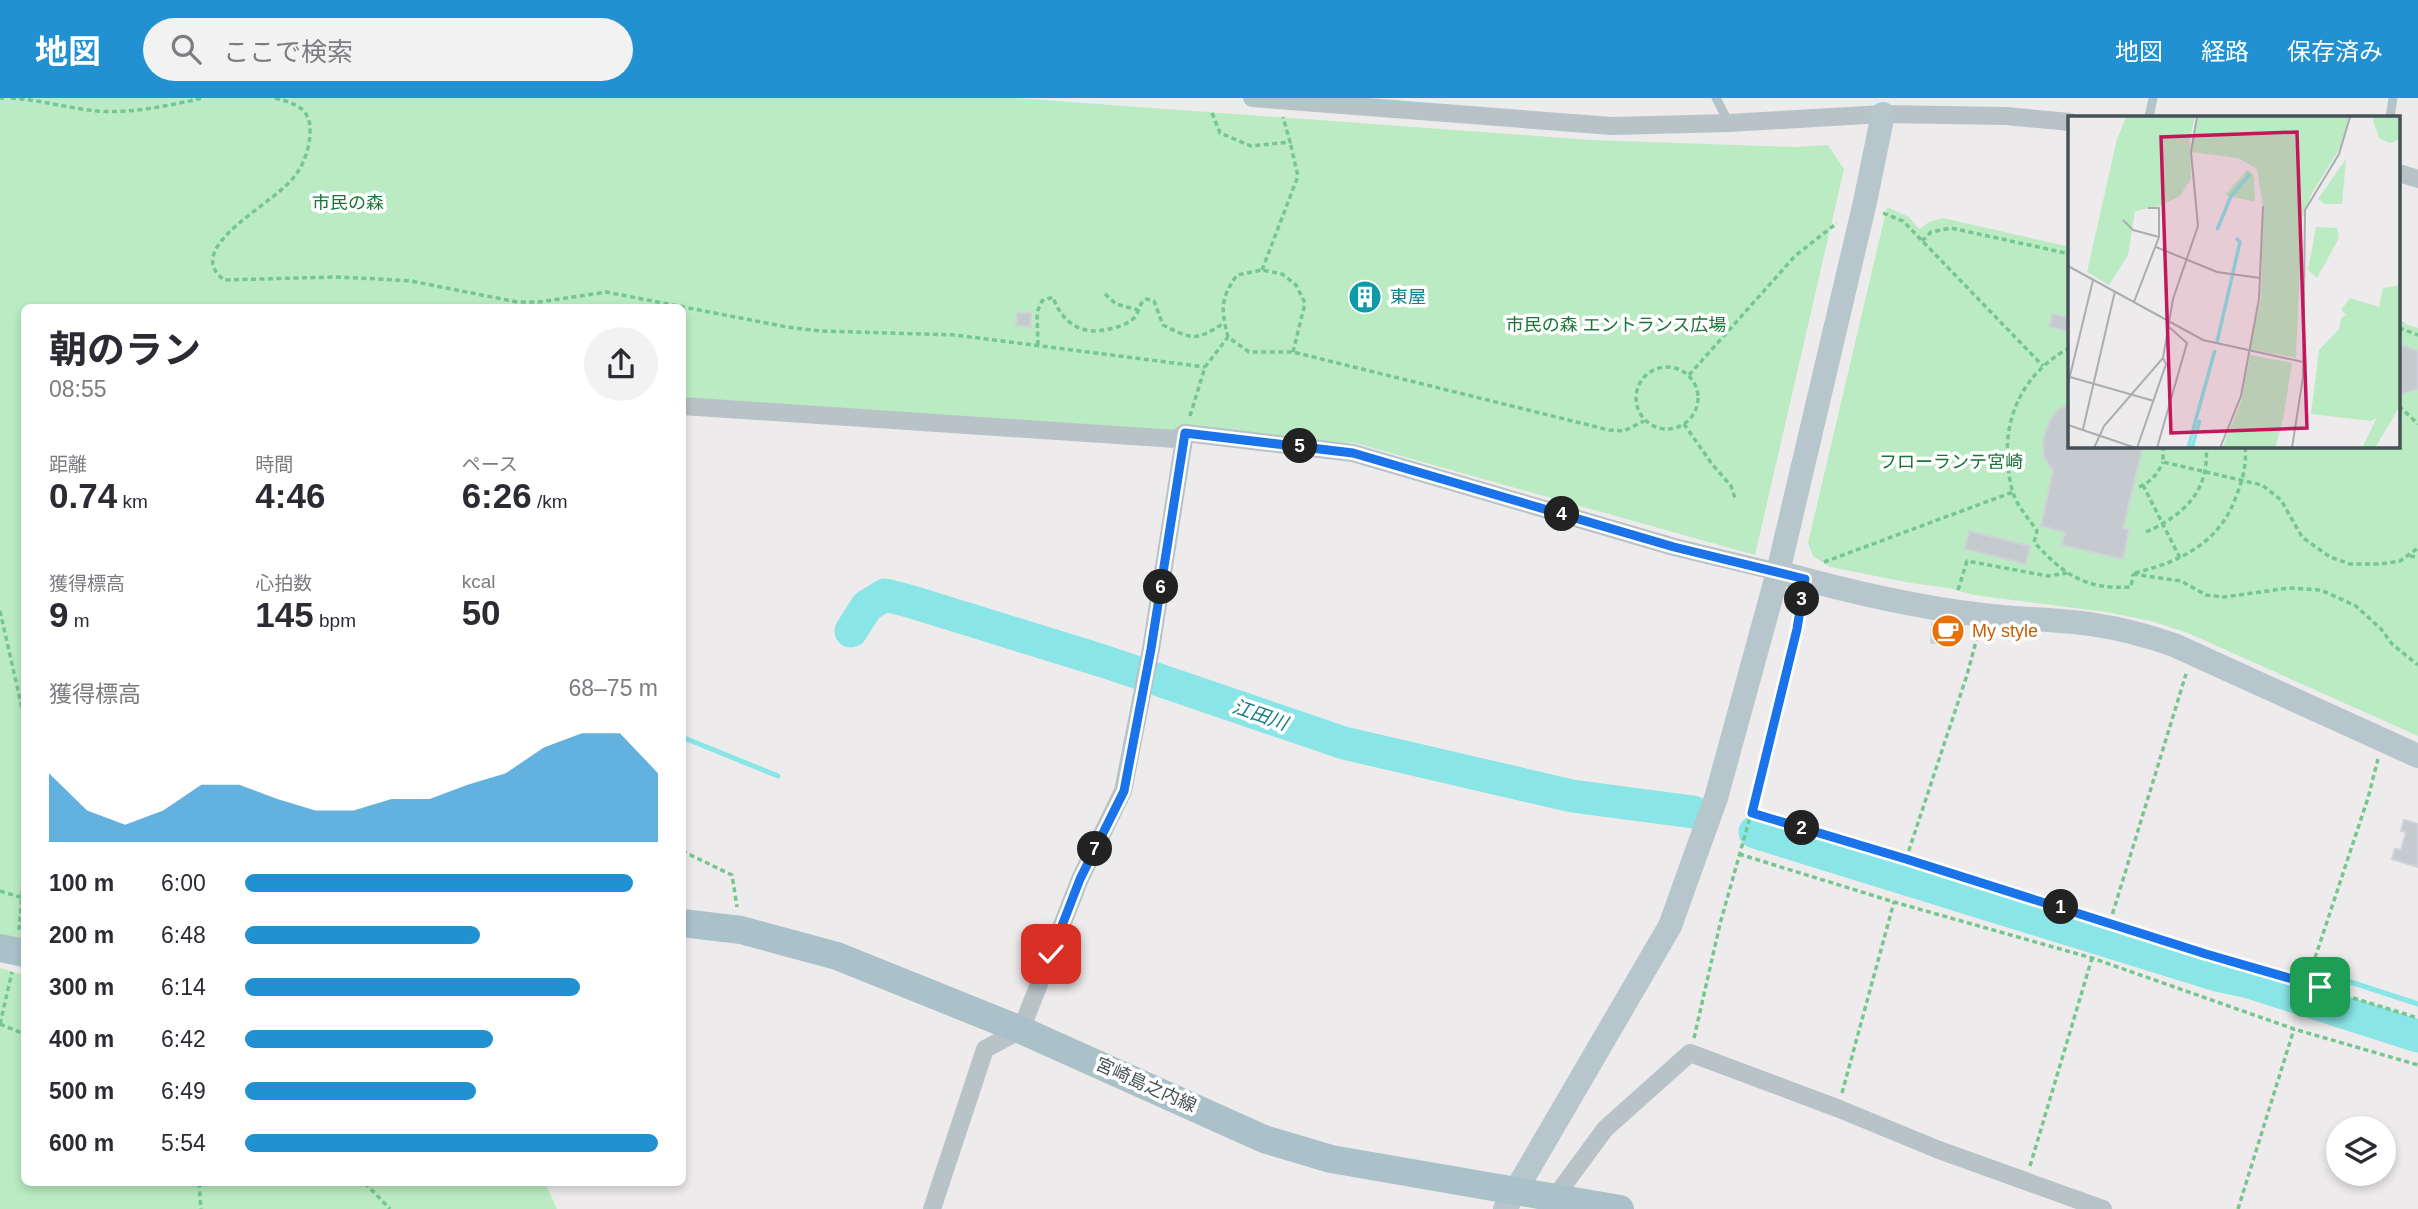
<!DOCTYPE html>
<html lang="ja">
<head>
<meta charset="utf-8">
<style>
  :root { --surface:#fff; --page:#f2f2f3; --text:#2b2b33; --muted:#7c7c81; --accent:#2191d2 }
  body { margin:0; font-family:Helvetica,"Noto Sans JP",sans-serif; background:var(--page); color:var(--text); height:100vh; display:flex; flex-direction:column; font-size:26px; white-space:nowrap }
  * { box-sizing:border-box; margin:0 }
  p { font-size:23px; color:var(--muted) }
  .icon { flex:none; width:38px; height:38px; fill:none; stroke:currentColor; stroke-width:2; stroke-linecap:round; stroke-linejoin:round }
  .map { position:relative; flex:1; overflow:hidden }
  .sheet { position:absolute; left:21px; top:206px; width:665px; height:882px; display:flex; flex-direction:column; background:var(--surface); border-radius:10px; box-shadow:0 4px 10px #0003 }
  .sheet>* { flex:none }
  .controls { position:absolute; left:2326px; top:1018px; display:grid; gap:14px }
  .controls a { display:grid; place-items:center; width:70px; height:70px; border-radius:50%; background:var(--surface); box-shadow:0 4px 10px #0003; font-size:35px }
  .pin { position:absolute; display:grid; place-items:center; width:60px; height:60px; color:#fff; margin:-30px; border-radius:14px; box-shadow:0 4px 10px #0006 }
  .km { position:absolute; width:35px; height:35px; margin:-18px; border-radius:50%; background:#222; color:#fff; font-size:19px; line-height:35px; text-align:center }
  .round { display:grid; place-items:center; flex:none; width:74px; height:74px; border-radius:37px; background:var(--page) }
  .summary { display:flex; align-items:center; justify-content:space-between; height:119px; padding:0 28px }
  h1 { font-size:38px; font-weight:700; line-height:52px }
  .metrics { display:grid; grid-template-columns:repeat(3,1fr); gap:10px; height:119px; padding:7px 28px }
  .metrics div { display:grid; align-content:center }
  .metrics b { font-size:35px; font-weight:700 }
  .metrics small { font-size:19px; font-weight:400 }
  .metrics p { font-size:19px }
  .chart { height:196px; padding:14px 28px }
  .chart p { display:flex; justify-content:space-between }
  .chart svg { width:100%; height:126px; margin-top:7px; fill:var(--accent); opacity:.7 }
  ul { padding:0 28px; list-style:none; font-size:23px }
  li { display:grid; grid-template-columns:112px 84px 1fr; align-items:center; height:52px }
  li i { height:18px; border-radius:9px; background:var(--accent) }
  header { display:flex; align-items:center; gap:42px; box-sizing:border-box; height:98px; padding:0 35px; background:var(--accent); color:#fff }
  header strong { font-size:33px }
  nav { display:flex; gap:38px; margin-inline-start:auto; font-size:24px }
  .search { width:490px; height:63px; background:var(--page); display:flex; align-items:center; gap:18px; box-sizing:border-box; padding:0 24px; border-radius:38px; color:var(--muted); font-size:26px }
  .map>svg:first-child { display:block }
</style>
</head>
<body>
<header>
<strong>地図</strong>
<div class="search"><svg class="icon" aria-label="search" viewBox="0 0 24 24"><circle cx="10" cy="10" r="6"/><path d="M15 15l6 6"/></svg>ここで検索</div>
<nav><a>地図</a><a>経路</a><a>保存済み</a></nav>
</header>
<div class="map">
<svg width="2418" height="1111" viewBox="0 0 2418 1111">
  <rect width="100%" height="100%" fill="#eeebec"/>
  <!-- green -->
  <g fill="#baebc3">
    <polygon points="0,0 1016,0 1591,42 1795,49 1828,47 1844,71 1755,457 1355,345 683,308 682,210 24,210 24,855 0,850"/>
    <polygon points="1887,109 1909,119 1919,131 1929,124 1943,120 2070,149 2070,348 2399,348 2399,221 2408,227 2418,230 2418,638 2188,535 2151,523 2106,514 1974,497 1949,490 1911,485 1830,469 1813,458 1808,445"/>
    <polygon points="0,870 24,877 24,1085 545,1085 557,1111 0,1111"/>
  </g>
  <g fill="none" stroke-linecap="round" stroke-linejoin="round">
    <!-- stream -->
    <g stroke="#89e5e6" stroke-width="5">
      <polyline points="682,639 778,678"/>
      <polyline points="2323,875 2418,906"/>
    </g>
    <!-- river -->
    <g stroke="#89e5e6" stroke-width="33">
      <polyline points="851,533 867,508 885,497 909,503 1106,564 1344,645 1572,698 1693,714"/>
      <polyline points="1755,734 2217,877 2246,883 2418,938"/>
    </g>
  </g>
  <!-- building -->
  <g fill="#c5cace" stroke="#cfd3d7" stroke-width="2">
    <polygon points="1357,189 1374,192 1372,208 1355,206"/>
    <polygon points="1017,215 1031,215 1031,229 1016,228"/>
    <polygon points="2052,216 2070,220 2070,234 2050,229"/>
    <polygon points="2400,245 2401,249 2405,248 2418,253 2418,291 2399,297"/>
    <polygon points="2070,306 2070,348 2143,348 2123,430 2129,432 2123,461 2062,447 2065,434 2041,428 2053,373 2044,359 2043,342 2050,322 2059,311"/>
    <polygon points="1969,433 2030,448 2026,466 1965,451"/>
    <polygon points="1932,526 1964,527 1963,540 1959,540 1958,543 1941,539 1941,545 1931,545"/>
    <polygon points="2404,722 2418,726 2418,769 2392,761 2395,751 2401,752 2406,734 2401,733"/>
  </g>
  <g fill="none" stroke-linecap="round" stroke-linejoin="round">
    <!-- path -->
    <g stroke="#74c78e" stroke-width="3.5" stroke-dasharray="5 3.5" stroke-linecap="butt">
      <polyline points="0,0 4,0"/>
      <path d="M11,0C40,2 68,10 97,13C132,16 170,7 204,0"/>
      <path d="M275,0C295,5 311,11 310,33C310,49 304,67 294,79C276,102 219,131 213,159C211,170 217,176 224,182L334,179L379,181L411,183L517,204H539L606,194L787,229L821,233L955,237L1205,269"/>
      <polyline points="1212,15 1220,35 1251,48 1290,44 1283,19"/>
      <polyline points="1883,115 1903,123 2043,268"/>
      <polyline points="1922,143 1931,134 1951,130 2070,156"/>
      <polyline points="1262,172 1298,78 1290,44"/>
      <polyline points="1105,196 1116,206 1138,212"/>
      <polyline points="2399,230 2418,237"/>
      <path d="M1038,247L1037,214L1042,203L1053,199C1062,225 1082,238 1109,231C1118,229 1129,226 1135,219C1140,213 1138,206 1146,201L1154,203L1163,227C1193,242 1196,243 1224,225"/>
      <path d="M2070,250C2026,272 2003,317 2008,365C2009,379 2011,394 2018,406C2024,416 2031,424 2037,433L2034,444C2063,476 2085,492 2131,489L2133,476"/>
      <path d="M1293,254L1305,205L1296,187L1282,176L1262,172L1237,177C1220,201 1221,211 1228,239L1249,254H1293L1609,332L1624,333L1644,323"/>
      <circle cx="1667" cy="300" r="31"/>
      <polyline points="1689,277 1795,158 1837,125"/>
      <polyline points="2399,308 2418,326"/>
      <polyline points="1190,318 1205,269 1228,239"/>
      <polyline points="1684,326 1712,366 1731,388 1735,400"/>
      <polyline points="2163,348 2163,364 2262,387 2281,402 2302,439 2330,459 2350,466 2381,466 2400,463 2418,450"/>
      <polyline points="2143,387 2180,460"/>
      <path d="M2139,389C2152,383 2157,377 2163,364"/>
      <path d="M2146,434C2184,417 2210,393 2206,348"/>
      <polyline points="2410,458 2418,459"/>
      <polyline points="1824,464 2013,394"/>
      <path d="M2135,475C2182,463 2221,444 2237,396C2243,381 2247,365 2245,348"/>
      <polyline points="2133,476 2181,483 2206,497 2224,499 2289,490 2321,492 2356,508 2381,531 2392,546 2418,567"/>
      <polyline points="1958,492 1967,463 2048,478 2067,475"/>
      <polyline points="0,513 24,619 24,632"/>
      <polyline points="1752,715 2418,920"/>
      <polyline points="682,753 732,777 737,809"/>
      <polyline points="1739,756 1894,804 2092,860 2294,931 2418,967"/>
      <polyline points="1906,761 1967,577 1978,536"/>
      <polyline points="0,793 23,800"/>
      <polyline points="2110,824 2186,576"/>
      <polyline points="19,832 24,771"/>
      <polyline points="2307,884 2368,700 2378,661"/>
      <polyline points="0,926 12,874"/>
      <polyline points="0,926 24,936"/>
      <polyline points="1694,940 1720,826 1768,655 1802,502"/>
      <polyline points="1842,995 1894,804"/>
      <polyline points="2030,1068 2092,860"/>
      <polyline points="199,1085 201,1111"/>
      <polyline points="365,1085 390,1111"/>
      <polyline points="2238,1111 2294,931"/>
    </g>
    <!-- lane -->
    <g stroke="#b7c3c7" stroke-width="9">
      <polyline points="1716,0 1729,25"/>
      <polyline points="2149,19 2153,0"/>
      <polyline points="2390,19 2393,0"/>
    </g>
    <!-- street -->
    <g stroke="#b7c3c7" stroke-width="18">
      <polyline points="1252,0 1612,28 1729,25 1883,16 2006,18 2070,24"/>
      <polyline points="2399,75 2418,81"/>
      <polyline points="682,308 1176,341 1185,335 1353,355 1674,449 1778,474"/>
      <polyline points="1555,1099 1605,1031 1690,955 1837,1010 1939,1052 2103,1111"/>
      <polyline points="932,1111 985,951 1021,932 1080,781 1123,693 1151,551 1185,335"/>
    </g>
    <!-- secondary -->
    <g stroke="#b7c6cc" stroke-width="24">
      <path d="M1778,474C1846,493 1914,509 1983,517C2021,522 2059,521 2096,527C2123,531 2148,538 2174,547L2418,658"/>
      <polyline points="1505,1111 1670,828 1716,700 1778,474 1865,104 1883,16"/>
    </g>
    <!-- primary -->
    <g stroke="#abc1ca" stroke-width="28">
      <polyline points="682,825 741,832 837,858 1021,932 1264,1041 1331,1061 1620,1111"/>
      <polyline points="0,850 24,855"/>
    </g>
  </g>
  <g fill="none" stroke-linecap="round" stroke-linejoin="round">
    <defs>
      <polyline id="route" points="1051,856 1080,781 1124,693 1151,551 1185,335 1353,355 1674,449 1805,481 1797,531 1752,715 1906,761 2206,856 2320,889"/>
    </defs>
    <!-- route casing -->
    <use href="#route" stroke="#fff" stroke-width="14"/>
    <!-- route -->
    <use href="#route" stroke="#1a73e8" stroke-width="9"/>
  </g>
  <!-- icons -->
  <defs>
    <symbol id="building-disc" viewBox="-11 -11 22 22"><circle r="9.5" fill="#0f9aa8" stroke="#fff"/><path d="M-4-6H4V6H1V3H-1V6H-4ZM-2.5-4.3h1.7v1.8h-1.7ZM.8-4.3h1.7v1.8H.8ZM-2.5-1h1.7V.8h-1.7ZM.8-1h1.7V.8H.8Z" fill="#fff"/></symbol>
    <symbol id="cafe-disc" viewBox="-11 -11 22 22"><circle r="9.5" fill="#e8710a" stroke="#fff"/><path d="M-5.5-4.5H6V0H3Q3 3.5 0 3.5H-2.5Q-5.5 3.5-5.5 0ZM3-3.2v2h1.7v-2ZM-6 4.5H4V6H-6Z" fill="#fff"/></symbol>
  </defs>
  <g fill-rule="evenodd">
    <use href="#building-disc" x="1346" y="180" width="38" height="38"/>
    <use href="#cafe-disc" x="1929" y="514" width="38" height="38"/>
  </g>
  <g text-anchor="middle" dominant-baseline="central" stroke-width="7" stroke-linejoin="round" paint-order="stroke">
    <!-- park labels -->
    <g font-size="18" fill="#1a7435" stroke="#fff">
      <text x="348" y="105">市民の森</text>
      <text x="1616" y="227">市民の森 エントランス広場</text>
      <text x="1951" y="364">フローランテ宮崎</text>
    </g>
    <!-- culture labels -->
    <g font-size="18" fill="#0d838f" stroke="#fff" text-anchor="start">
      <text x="1390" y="199">東屋</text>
    </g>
    <!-- food labels -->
    <g font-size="18" fill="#c56008" stroke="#fff" text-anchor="start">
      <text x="1972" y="533">My style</text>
    </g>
    <!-- street labels -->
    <g font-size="18" fill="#455257" stroke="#fff">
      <text transform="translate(1146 987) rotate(24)">宮崎島之内線</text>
    </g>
    <!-- water labels -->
    <g font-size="19" font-style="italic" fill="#127f81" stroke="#fff">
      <text transform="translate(1260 617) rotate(19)">江田川</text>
    </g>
  </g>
  <!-- overview -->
  <g transform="translate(2068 18)">
    <rect width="332" height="332" fill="#eeebec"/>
    <path d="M58,1H127L122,23L123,63L112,80L92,90L67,95L60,139L41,169L19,156L49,23ZM129,1H282L274,29L244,77L234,102L228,242L181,233L193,183L195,90L189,53L170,42L123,36ZM304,1H332V23L322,27L311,22ZM278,43L274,88H257L250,83ZM179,54L186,59L187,86L157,79ZM248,111L269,112L271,122L249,162L240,154ZM332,169V290L307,332H294L309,301L303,305L243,298L251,234L271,213L273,202L278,199L273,194L282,182L311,191L315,172ZM182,239L224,247L215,304L207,332H154L173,286Z" fill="#baebc3"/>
    <path fill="none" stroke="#89e5e6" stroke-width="3.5" d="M149,114L163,80L182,58M149,226L172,126L168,122M120,332L147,234M124,332L132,304"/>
    <path fill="none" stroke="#aaaeb0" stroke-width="2" d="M55,104L65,114L91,121M88,131L149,156L192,162M0,150L135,224L235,246M66,186L91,121V92H80M2,261L86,285M0,268L25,164M0,309L68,332M15,313L47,175M26,332L36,310L95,242L105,183L130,110L123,36L129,1M69,332L98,248L95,242M89,332L119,227L101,211M152,332L173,280L191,183L195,90M224,332L235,261L237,94L271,38L282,1"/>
    <path fill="#c2185b" fill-opacity="0.15" stroke="#c2185b" stroke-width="3.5" d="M229,16L239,312L103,317L93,21Z"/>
    <rect width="332" height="332" fill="none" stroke="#455257" stroke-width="3.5"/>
  </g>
</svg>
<div class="controls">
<a><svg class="icon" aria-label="layers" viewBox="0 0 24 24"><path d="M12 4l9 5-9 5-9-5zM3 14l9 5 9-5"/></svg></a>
</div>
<div class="pin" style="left:2320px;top:889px;background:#1e9e55"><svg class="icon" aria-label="arrive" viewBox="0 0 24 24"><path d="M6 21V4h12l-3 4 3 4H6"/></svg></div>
<div class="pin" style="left:1051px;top:856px;background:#d93025"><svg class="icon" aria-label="check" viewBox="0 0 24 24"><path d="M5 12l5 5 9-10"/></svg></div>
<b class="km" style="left:2061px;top:809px">1</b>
<b class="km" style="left:1802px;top:730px">2</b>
<b class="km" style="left:1802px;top:501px">3</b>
<b class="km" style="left:1562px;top:416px">4</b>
<b class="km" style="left:1300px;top:348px">5</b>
<b class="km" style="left:1161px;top:489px">6</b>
<b class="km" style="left:1095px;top:751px">7</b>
<section class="sheet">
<div class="summary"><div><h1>朝のラン</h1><p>08:55</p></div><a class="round"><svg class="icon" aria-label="share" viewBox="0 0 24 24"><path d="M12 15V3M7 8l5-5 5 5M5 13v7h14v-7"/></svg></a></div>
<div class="metrics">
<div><p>距離</p><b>0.74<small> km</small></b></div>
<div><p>時間</p><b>4:46</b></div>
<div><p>ペース</p><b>6:26<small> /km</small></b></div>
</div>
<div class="metrics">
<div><p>獲得標高</p><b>9<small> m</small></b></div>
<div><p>心拍数</p><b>145<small> bpm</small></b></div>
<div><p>kcal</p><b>50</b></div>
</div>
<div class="chart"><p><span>獲得標高</span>68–75 m</p>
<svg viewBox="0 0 160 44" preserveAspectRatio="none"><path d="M0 44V20L10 33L20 38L30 33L40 24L50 24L60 29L70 33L80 33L90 29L100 29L110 24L120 20L130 11L140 6L150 6L160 20V44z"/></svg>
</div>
<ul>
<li><b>100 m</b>6:00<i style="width:94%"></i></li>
<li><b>200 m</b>6:48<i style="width:57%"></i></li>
<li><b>300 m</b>6:14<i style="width:81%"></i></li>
<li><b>400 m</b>6:42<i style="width:60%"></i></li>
<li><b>500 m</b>6:49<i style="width:56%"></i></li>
<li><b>600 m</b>5:54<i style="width:100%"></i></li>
</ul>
</section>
</div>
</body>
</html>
